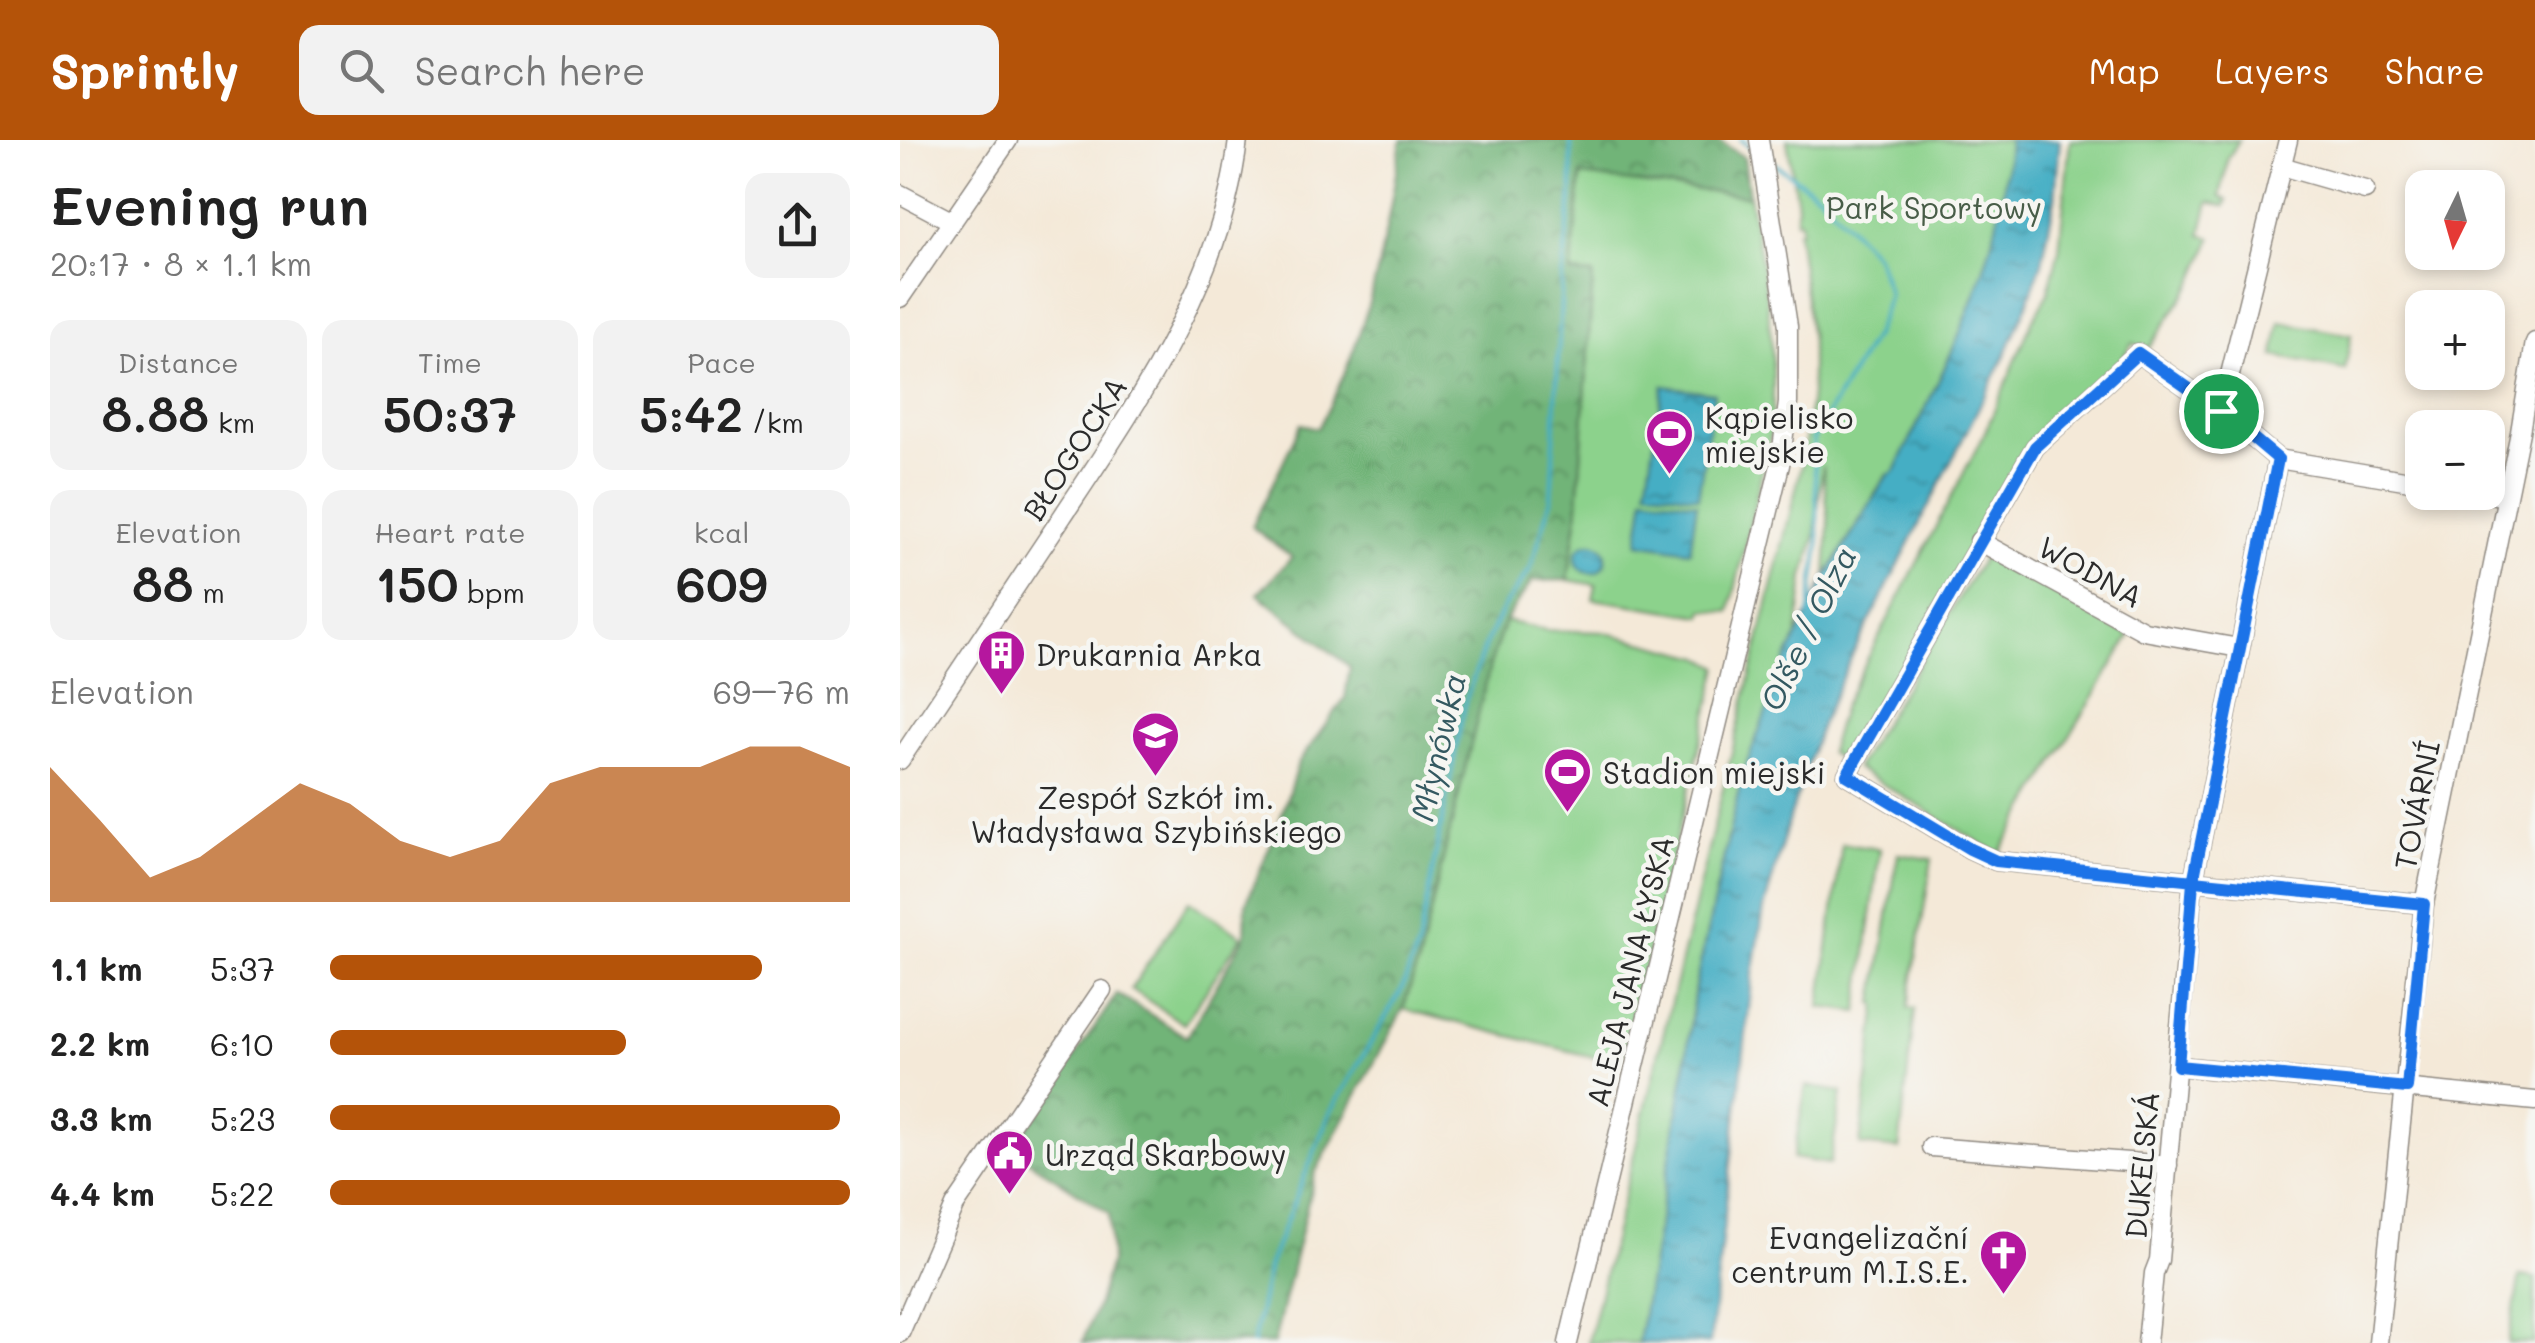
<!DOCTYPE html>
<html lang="en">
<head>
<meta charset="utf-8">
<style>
  :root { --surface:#fff; --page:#f2f2f2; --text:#222; --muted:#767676; --accent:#b45309 }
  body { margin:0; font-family:Mali,sans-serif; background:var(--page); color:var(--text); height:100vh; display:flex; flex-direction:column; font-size:38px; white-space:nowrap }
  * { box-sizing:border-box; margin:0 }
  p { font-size:32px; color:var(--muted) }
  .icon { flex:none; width:55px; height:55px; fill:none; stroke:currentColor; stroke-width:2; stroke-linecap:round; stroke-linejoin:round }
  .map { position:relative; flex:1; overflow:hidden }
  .sheet { display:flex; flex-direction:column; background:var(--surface); width:900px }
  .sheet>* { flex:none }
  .needle { width:65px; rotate:185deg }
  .buttons { position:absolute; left:1505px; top:30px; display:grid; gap:20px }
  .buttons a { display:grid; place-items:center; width:100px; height:100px; border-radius:20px; background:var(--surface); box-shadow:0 5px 15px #0003; font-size:50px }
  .pin { position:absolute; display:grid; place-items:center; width:85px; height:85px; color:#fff; margin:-42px; border:5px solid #fff; border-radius:50%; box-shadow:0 2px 10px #0007 }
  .round { display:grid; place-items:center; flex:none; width:105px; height:105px; border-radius:20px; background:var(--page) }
  .headline { display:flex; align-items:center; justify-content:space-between; height:170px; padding:0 50px }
  h1 { font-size:55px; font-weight:600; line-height:75px }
  .stats { display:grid; grid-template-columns:repeat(3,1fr); gap:15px; height:170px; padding:10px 50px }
  .stats div { display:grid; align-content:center; border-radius:20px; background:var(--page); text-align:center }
  .stats b { font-size:50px; font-weight:600 }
  .stats small { font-size:28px; font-weight:400 }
  .stats p { font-size:28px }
  .chart { height:280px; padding:20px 50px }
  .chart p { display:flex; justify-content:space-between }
  .chart svg { width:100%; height:180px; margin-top:10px; fill:var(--accent); opacity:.7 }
  ul { padding:0 50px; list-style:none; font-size:32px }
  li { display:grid; grid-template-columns:160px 120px 1fr; align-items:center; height:75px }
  li i { height:25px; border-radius:12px; background:var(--accent) }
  header { display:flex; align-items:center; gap:60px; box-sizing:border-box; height:140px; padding:0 50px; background:var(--accent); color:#fff }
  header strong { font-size:48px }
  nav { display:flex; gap:55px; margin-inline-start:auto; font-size:35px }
  .search { width:700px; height:90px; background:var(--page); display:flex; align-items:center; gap:25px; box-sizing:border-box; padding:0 35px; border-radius:20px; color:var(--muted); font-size:38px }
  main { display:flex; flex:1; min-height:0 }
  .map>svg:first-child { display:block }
</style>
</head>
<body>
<header>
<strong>Sprintly</strong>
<div class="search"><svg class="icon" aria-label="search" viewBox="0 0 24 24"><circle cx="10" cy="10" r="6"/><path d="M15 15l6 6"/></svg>Search here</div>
<nav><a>Map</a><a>Layers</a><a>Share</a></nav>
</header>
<main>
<section class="sheet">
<div class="headline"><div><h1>Evening run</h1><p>20:17 · 8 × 1.1 km</p></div><a class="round"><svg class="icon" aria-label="share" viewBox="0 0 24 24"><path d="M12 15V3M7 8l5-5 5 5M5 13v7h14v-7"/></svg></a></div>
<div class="stats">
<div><p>Distance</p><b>8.88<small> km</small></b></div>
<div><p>Time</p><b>50:37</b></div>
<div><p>Pace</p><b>5:42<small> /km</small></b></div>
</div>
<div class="stats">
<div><p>Elevation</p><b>88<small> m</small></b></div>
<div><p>Heart rate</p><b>150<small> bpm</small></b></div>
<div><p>kcal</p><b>609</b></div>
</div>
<div class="chart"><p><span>Elevation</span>69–76 m</p>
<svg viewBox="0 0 160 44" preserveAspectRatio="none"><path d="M0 44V11L10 24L20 38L30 33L40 24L50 15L60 20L70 29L80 33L90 29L100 15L110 11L120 11L130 11L140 6L150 6L160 11V44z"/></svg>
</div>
<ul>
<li><b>1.1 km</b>5:37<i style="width:83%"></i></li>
<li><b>2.2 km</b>6:10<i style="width:57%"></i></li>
<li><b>3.3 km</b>5:23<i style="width:98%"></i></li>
<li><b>4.4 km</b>5:22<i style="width:100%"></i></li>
</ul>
</section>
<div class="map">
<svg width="1635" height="1203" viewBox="0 0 1635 1203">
  <defs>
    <pattern id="forest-crowns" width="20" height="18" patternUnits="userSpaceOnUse" patternTransform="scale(2.5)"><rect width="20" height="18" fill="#71b478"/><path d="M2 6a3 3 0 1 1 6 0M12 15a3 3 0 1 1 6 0" fill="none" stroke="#5d9363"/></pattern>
    <pattern id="water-ripples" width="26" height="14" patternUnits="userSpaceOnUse" patternTransform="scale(2.5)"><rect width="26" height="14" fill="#45aec4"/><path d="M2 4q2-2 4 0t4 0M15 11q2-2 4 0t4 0" fill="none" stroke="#3a8e9f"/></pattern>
  </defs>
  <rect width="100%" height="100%" fill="#f6f6f2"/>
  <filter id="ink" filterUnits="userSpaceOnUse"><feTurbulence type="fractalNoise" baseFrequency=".01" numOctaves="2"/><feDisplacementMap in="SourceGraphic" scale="20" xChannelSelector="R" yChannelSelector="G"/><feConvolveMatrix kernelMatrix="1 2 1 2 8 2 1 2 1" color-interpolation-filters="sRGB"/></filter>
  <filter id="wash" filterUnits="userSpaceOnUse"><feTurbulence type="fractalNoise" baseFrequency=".0048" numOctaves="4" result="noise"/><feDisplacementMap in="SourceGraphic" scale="40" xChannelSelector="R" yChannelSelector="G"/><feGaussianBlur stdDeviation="2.25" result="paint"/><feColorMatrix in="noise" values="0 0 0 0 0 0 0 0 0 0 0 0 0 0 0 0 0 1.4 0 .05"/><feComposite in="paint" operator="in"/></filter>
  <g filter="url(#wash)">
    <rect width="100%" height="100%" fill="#f4e9d8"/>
    <!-- green -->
    <g fill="#8cd28c" stroke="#5c7e5c" stroke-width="2.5">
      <path d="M887,0H1109C1104,118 1046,226 995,331L986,336L926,437L929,385L923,326L914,402L904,437L897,496L842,636L795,847L785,930L738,1203H688L903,320L911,254V200L897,91L901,90L900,80L896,81L897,64Z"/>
      <polygon points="1170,0 1339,0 1328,19 1320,57 1327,60 1325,66 1309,62 1301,95 1312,98 1293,143 1248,209 1232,203 1220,223 1131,301 947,625 929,612 943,566 1086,290 1133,179 1147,155 1159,110"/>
      <path d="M681,35L849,56C864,136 879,212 871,293L830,472L804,470L802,476L693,459L696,445L668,440L677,380L693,136L671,134Z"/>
      <polygon points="1380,182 1451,195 1445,230 1374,216"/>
      <polygon points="1087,411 1230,496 1099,714 956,628"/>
      <polygon points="605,481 646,490 703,492 801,517 819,527 721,924 503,869 518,823 590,525"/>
      <polygon points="942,704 980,709 958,872 920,867"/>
      <polygon points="998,714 1032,719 1008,868 1015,869 999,1009 960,1005 977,864 974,863"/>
      <polygon points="289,761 342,796 284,884 231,849"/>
      <polygon points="906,946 942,952 930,1024 893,1018"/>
      <polygon points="1620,1136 1635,1138 1634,1203 1608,1203"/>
    </g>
    <!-- forest -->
    <path fill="url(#forest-crowns)" stroke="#4e7052" stroke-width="2.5" d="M501,0H817L844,17L849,56L681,36L671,133L693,135L677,380L668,440L632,441L605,481L590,525L518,823L503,869L415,1033L374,1203H182L198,1164L211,1118L209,1073L112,1010L217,854L287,897L345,796L346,764L378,686L398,623L445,558L450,527L358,454L392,417L352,387L401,284L418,288C469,195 486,103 501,0Z"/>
    <!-- water -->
    <g fill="url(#water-ripples)" stroke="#386c78" stroke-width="2.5">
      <path d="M1109,0H1160L1155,58L1142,123L1126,167L1102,222L953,514L922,582L890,676L864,769L853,834L810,1203H738L785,930L795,847L842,636L885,522L926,437L987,336L995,331C1046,226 1103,118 1109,0Z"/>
      <polygon points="763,246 814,253 798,357 747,349"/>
      <polygon points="745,356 797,363 790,411 738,403"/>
      <circle cx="691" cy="418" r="15"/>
    </g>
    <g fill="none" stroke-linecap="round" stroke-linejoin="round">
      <!-- stream -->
      <g stroke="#45aec4" stroke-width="4">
        <polyline points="841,0 853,9"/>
        <polyline points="869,20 921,56 976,116 989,154 975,194 913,299 919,405 909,475"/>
        <polyline points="353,1203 369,1124 430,973 502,849 518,806 565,562 585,505 604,466 630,430 651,361 662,138 672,51 671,0"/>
      </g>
    </g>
  </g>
  <g filter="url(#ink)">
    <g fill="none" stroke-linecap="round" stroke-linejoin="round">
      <defs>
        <g id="minor">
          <polyline points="1381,26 1465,50"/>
          <polyline points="0,54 51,81"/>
          <polyline points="0,158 108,0"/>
          <polyline points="1321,271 1388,0"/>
          <polyline points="1522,343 1378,319 1321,271 1238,213 1135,307 947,635 1070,709 1096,721 1524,764"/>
          <polyline points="1577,352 1606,357"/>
          <polyline points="1079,401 1244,491 1339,508"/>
          <path d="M0,620C54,539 108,458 162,377C239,261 322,142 338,0"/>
          <polyline points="1278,926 1635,961"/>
          <polyline points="1031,1007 1268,1025"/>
          <polyline points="0,1193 55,1066 202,850"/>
          <polyline points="668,1203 880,325 888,263 888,186 859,0"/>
          <polyline points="1247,1203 1254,1133 1259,1120 1293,742 1378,319"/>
          <polyline points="1478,1203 1524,764 1620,292 1635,202"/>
        </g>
      </defs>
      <!-- minor casing -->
      <use href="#minor" stroke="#908a82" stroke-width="21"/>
      <!-- minor -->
      <use href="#minor" stroke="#fff" stroke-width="18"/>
    </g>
  </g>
  <g fill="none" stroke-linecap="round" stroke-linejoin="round" filter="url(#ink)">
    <defs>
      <polyline id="route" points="1321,271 1378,319 1293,742 1278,926 1507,948 1524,764 1096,721 1070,709 947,635 1135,307 1238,213 1321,271"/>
    </defs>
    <!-- route casing -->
    <use href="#route" stroke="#fff" stroke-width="20"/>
    <!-- route -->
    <use href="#route" stroke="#1a73e8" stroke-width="12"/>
  </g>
  <!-- icons -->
  <defs>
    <symbol id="stadium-pin" viewBox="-11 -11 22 30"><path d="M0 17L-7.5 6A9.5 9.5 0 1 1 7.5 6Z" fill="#b5179e" stroke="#f6f6f2"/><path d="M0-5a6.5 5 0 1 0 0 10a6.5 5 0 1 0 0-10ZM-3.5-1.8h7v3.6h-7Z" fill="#fff"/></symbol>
    <symbol id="building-pin" viewBox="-11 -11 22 30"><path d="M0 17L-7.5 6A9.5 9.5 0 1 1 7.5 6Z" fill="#b5179e" stroke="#f6f6f2"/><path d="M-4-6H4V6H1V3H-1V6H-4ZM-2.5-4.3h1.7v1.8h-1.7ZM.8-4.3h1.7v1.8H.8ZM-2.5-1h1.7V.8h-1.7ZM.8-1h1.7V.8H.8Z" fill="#fff"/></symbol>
    <symbol id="school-pin" viewBox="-11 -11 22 30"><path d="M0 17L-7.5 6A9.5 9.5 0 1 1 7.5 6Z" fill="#b5179e" stroke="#f6f6f2"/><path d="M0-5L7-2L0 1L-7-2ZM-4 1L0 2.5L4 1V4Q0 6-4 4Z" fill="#fff"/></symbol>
    <symbol id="civic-pin" viewBox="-11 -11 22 30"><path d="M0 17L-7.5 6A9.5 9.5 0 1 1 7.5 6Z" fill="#b5179e" stroke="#f6f6f2"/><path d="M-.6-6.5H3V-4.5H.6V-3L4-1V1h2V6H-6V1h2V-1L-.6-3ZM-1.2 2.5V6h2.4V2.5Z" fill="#fff"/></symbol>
    <symbol id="church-pin" viewBox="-11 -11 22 30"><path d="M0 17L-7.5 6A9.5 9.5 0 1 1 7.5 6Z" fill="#b5179e" stroke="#f6f6f2"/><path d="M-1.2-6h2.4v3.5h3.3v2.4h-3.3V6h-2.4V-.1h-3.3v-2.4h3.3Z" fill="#fff"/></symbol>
  </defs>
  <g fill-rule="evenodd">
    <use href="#stadium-pin" x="742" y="266" width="55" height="75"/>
    <use href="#building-pin" x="74" y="486" width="55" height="75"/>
    <use href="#school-pin" x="228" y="568" width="55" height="75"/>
    <use href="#stadium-pin" x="640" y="604" width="55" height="75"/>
    <use href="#civic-pin" x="82" y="986" width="55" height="75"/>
    <use href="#church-pin" x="1076" y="1086" width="55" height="75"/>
  </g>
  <g text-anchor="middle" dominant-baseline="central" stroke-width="9" stroke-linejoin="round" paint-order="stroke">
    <!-- park labels -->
    <g font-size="30" fill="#485d48" stroke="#f6f6f2">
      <text x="1034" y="67">Park Sportowy</text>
    </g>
    <!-- poi labels -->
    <g font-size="30" fill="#2b2b2b" stroke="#f6f6f2" text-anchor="start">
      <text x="805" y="277">Kąpielisko<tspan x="805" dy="34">miejskie</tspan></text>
      <text x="136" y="514">Drukarnia Arka</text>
      <text x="703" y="632">Stadion miejski</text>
      <text x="256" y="657" text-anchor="middle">Zespół Szkół im.<tspan x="256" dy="34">Władysława Szybińskiego</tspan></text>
      <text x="145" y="1014">Urząd Skarbowy</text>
      <text x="1069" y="1097" text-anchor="end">Evangelizační<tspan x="1069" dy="34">centrum M.I.S.E.</tspan></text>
    </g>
    <!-- street labels -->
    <g font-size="30" fill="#2b2b2b" stroke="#f6f6f2">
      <text transform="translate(174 308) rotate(-57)">BŁOGOCKA</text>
      <text transform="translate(1191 431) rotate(29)">WODNA</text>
      <text transform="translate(1516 665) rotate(-79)">TOVÁRNÍ</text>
      <text transform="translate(729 831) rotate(-76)">ALEJA JANA ŁYSKA</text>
      <text transform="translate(1241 1025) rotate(-85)">DUKELSKÁ</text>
    </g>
    <!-- water labels -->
    <g font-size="32" font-style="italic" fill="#345961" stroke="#f6f6f2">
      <text transform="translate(907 488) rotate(-64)">Olše / Olza</text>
      <text transform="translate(537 607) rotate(-77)">Młynówka</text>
    </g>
  </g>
</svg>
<div class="buttons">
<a><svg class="needle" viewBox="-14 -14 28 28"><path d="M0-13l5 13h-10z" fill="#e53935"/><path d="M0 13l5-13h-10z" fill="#767676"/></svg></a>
<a>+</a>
<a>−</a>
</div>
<div class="pin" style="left:1321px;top:271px;background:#1e9e55"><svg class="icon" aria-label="arrive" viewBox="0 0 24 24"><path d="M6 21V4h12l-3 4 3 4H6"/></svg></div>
</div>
</main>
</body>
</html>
